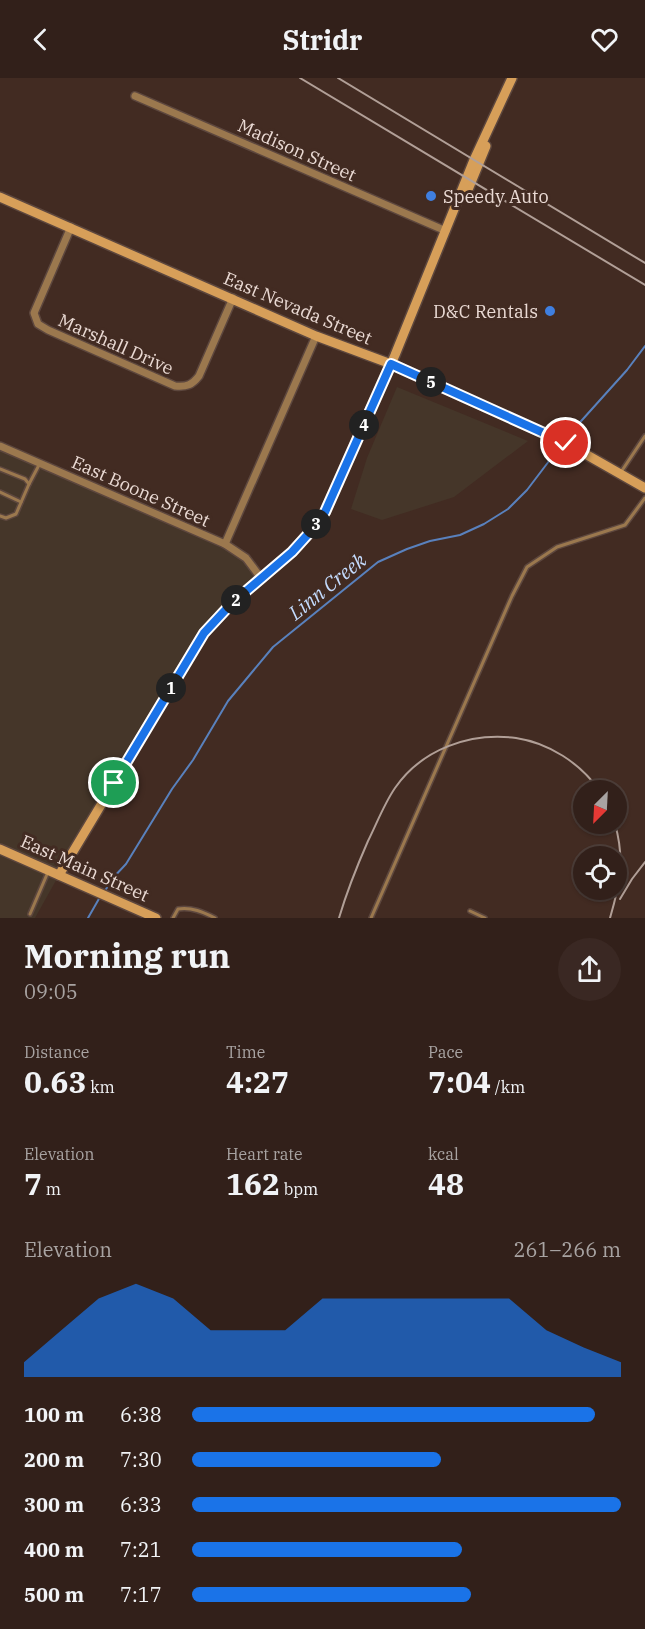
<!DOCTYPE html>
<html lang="en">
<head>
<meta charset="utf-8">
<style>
  :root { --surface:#32201a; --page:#3a2823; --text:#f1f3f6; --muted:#a8a3a2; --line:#4d3e39; --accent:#1a73e8 }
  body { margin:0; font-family:"IBM Plex Serif",serif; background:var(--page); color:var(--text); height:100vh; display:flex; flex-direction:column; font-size:22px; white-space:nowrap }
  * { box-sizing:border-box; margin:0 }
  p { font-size:20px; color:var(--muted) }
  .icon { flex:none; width:33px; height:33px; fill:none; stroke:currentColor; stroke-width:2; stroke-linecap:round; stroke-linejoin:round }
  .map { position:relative; height:840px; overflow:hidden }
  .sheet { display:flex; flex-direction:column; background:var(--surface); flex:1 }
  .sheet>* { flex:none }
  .needle { width:39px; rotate:204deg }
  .buttons { position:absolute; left:573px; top:702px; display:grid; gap:12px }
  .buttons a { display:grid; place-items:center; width:54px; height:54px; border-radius:50%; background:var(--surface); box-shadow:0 2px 4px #0004,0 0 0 2px var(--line); font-size:30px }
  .pin { position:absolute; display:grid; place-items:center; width:51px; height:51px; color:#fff; margin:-26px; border:3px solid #fff; border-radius:50%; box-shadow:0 2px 6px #0007 }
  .km { position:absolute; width:30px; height:30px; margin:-15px; border-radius:50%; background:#222; color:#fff; font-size:16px; line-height:30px; text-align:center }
  .round { display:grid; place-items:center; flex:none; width:63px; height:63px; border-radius:32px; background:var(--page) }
  .summary { display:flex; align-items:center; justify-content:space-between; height:102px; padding:0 24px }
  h1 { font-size:33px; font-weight:700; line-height:45px }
  .metrics { display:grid; grid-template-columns:repeat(3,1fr); gap:9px; height:102px; padding:6px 24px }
  .metrics div { display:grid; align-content:center }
  .metrics b { font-size:30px; font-weight:700 }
  .metrics small { font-size:16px; font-weight:400 }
  .metrics p { font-size:16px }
  .chart { height:168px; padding:12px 24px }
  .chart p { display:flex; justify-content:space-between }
  .chart svg { width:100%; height:108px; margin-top:6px; fill:var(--accent); opacity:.7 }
  ul { padding:0 24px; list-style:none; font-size:20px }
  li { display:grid; grid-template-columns:96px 72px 1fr; align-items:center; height:45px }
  li i { height:15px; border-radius:8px; background:var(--accent) }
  header { display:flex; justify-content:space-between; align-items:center; height:78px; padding:0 24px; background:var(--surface); font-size:27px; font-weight:700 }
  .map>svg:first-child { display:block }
</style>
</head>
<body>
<header><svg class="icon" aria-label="back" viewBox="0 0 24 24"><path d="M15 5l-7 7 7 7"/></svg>Stridr<svg class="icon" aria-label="heart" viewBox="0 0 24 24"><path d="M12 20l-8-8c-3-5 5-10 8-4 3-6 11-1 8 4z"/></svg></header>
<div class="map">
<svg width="645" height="840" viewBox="0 0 645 840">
  <rect width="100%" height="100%" fill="#422b22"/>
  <!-- industrial -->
  <g fill="#453629">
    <polygon points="397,309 528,363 454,419 382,442 351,431 367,380"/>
    <polygon points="0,368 225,466 246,480 261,500 204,555 59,797 35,840 0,840"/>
  </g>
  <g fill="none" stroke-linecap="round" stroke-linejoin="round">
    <!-- stream -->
    <g stroke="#5981bd" stroke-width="2">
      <polyline points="565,361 627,292 645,268"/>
      <polyline points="104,815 111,802 126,786 172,711 193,682 228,623 273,569 378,484 407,471 430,463 460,457 484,446 508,431 527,412 562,366"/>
      <polyline points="88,840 100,819"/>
    </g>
    <defs>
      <g id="service">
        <polyline points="0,391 25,401 29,406 16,436 6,440 0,438"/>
        <polyline points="621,394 645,358"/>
        <polyline points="29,406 39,387"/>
        <polyline points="0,414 21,424"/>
        <polyline points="470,833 485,840"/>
        <polyline points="30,836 48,794"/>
        <path d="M173,840L178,831C192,829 203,834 215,840"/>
        <polyline points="371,840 512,518 527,489 557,469 625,447 645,420"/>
      </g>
      <g id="minor">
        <polyline points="135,18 446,153"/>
        <path d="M71,149L34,235L38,246L48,252L175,308C187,309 192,307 199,298L233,220"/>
        <polyline points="0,368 225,466 246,480 261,500"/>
        <polyline points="225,466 316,258"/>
      </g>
      <g id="secondary">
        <polyline points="0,119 316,258 391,286 522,345 566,365 645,410"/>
        <polyline points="465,119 486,68"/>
        <polyline points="0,771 156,840"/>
        <polyline points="59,797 204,555 231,526 292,474 311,453 325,434 395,277 474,82 512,0"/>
      </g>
    </defs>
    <!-- service casing -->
    <use href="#service" stroke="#5d473e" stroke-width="6"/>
    <!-- minor casing -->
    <use href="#minor" stroke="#5d473e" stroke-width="10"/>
    <!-- secondary casing -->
    <use href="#secondary" stroke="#5d473e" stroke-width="12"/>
    <!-- service -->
    <use href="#service" stroke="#9b784e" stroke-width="3"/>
    <!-- minor -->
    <use href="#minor" stroke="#9b784e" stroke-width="7"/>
    <!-- secondary -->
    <use href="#secondary" stroke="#d79f59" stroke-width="9"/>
    <!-- rail -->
    <g stroke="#b19f97" stroke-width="2">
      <polyline points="300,0 645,207"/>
      <polyline points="338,0 645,185"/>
      <polyline points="620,821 632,801 645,784"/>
      <path d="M339,840C347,813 357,788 368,763C377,745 384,726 395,710C422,671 470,654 516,660C549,665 580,685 599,712"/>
      <path d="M610,840C620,806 625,781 615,746"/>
    </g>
  </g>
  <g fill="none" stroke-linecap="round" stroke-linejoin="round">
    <defs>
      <polyline id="route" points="114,705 204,555 231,526 292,474 311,453 325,434 391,286 566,365"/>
    </defs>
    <!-- route casing -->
    <use href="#route" stroke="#fff" stroke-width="12"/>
    <!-- route -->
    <use href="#route" stroke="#1a73e8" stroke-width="8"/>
  </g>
  <!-- markers -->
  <g fill="#3f7fe0" stroke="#422b22" stroke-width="2">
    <circle cx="431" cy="118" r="6"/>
    <circle cx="550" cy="233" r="6"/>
  </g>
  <g text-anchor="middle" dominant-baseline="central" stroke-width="6" stroke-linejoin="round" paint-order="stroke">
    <!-- street labels -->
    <g font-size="18" fill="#eadad4" stroke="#422b22">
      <text transform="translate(297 72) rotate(24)">Madison Street</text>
      <text transform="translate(298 230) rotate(23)">East Nevada Street</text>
      <text transform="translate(116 266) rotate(24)">Marshall Drive</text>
      <text transform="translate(141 413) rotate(24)">East Boone Street</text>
      <text transform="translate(85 790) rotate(24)">East Main Street</text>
    </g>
    <!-- poi labels -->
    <g font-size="18" fill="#eadad4" stroke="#422b22" text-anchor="start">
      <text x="443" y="118">Speedy Auto</text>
      <text x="538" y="233" text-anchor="end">D&amp;C Rentals</text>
    </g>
    <!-- water labels -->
    <g font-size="20" font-style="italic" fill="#c4dbfd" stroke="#422b22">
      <text transform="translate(327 508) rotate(-39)">Linn Creek</text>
    </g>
  </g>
</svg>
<div class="buttons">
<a><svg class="needle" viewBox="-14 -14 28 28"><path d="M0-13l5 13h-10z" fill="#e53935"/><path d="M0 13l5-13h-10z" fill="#a8a3a2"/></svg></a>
<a><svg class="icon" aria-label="locate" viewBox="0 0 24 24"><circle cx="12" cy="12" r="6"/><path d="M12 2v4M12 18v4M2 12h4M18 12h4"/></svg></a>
</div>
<div class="pin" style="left:114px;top:705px;background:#1e9e55"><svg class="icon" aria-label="arrive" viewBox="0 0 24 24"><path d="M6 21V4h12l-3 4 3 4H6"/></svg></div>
<div class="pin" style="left:566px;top:365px;background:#d93025"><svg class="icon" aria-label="check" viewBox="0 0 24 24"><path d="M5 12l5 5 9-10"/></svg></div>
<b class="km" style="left:171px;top:610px">1</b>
<b class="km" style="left:236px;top:522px">2</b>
<b class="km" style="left:316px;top:446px">3</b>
<b class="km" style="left:364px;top:347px">4</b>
<b class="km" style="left:431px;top:304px">5</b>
</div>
<section class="sheet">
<div class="summary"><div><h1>Morning run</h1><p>09:05</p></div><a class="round"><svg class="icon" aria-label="share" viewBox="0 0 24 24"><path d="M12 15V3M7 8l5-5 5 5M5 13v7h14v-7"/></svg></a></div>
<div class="metrics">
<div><p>Distance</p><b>0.63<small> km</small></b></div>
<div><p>Time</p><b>4:27</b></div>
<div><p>Pace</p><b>7:04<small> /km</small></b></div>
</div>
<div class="metrics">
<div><p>Elevation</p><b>7<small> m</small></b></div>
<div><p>Heart rate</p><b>162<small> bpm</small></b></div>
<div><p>kcal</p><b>48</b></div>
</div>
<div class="chart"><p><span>Elevation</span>261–266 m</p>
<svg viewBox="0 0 160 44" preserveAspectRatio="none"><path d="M0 44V38L10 25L20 12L30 6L40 12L50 25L60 25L70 25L80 12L90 12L100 12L110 12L120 12L130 12L140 25L150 32L160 38V44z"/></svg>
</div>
<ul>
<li><b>100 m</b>6:38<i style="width:94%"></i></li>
<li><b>200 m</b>7:30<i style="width:58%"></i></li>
<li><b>300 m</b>6:33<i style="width:100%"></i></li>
<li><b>400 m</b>7:21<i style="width:63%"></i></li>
<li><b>500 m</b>7:17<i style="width:65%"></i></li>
</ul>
</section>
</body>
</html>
